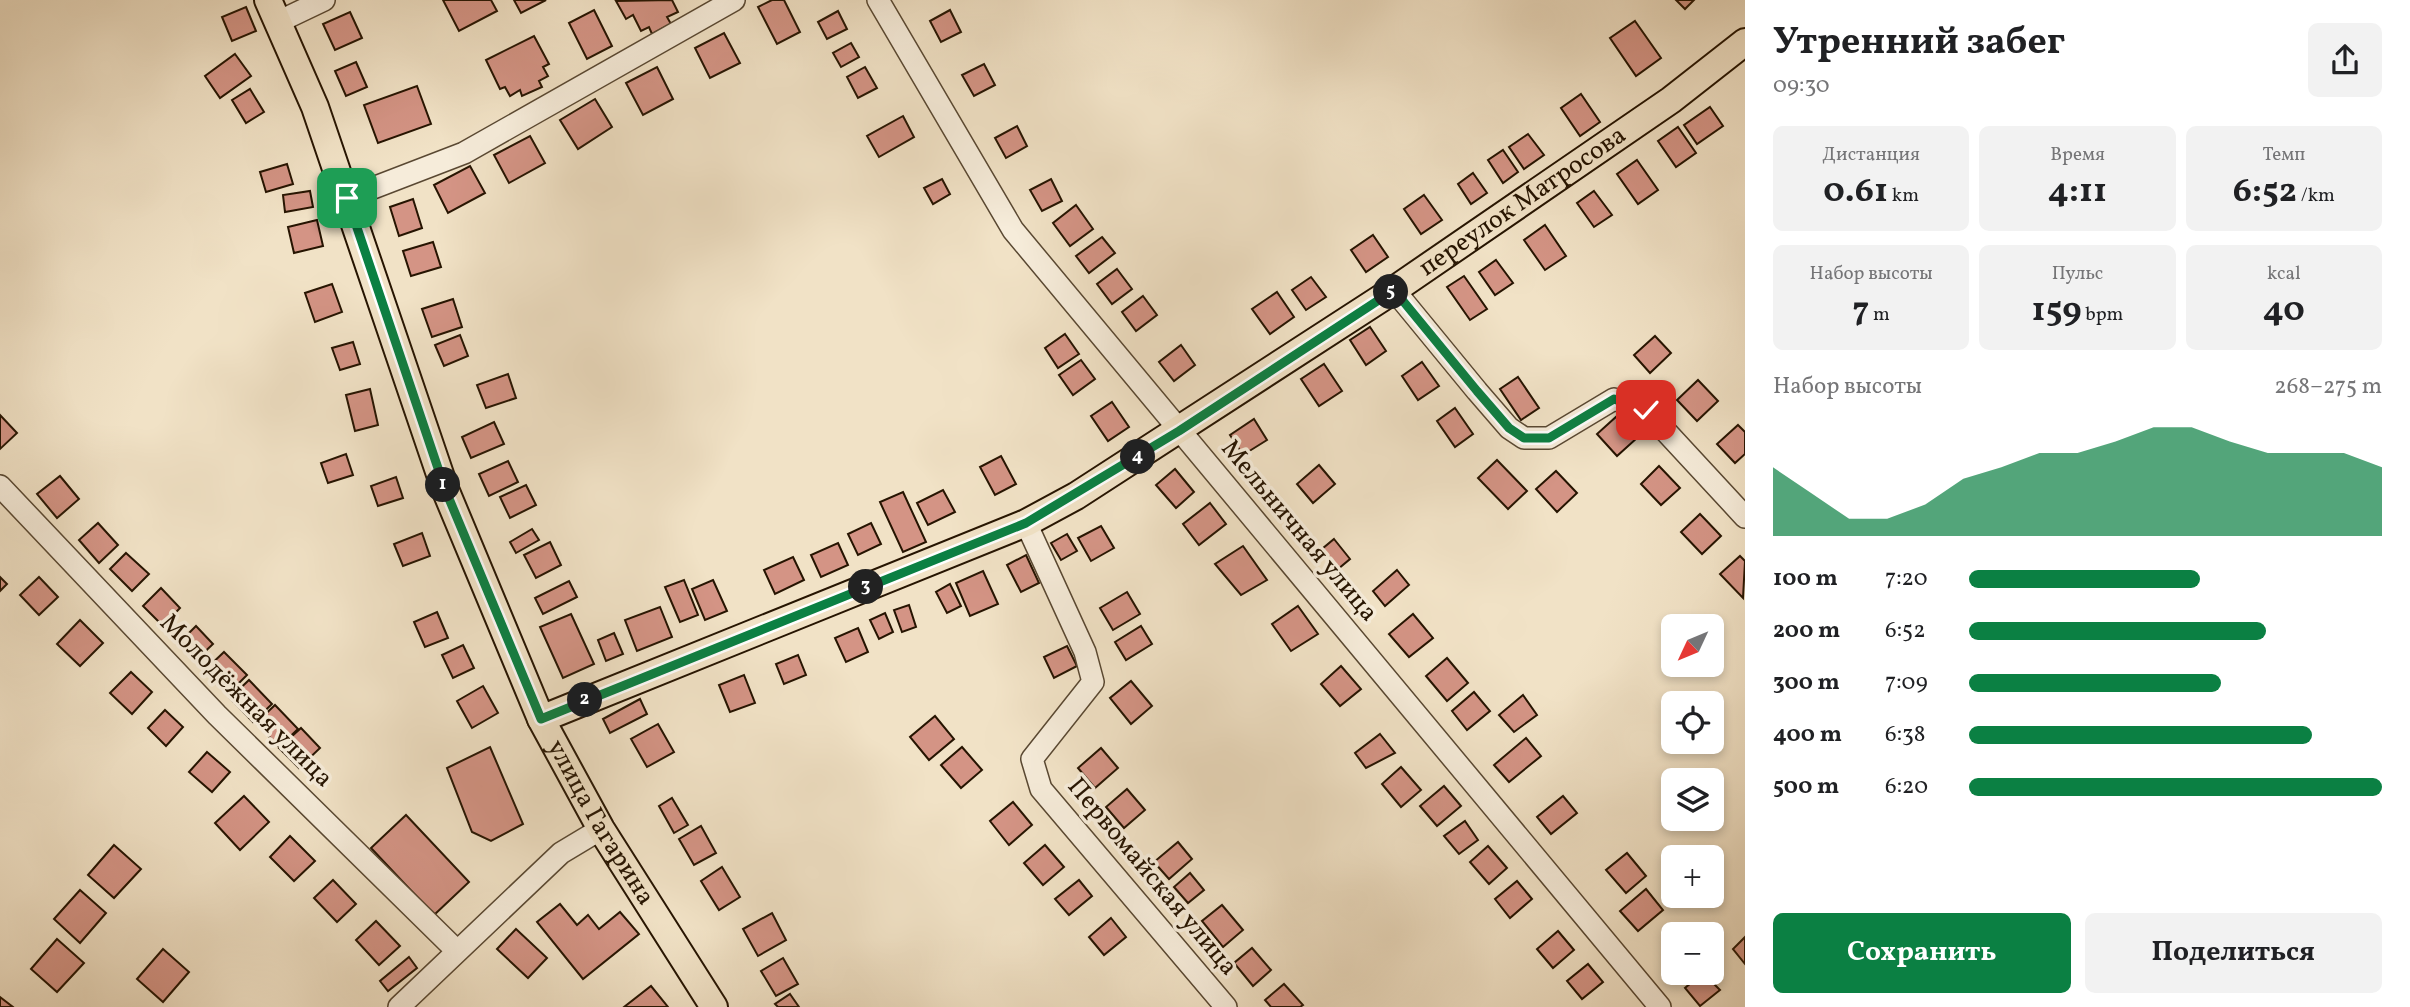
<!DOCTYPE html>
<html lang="ru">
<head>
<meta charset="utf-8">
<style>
  :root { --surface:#fff; --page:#f2f2f2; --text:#202124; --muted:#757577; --accent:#0b8043 }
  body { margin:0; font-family:Vollkorn,serif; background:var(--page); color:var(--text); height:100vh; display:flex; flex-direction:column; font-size:26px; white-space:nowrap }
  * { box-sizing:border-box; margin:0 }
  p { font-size:23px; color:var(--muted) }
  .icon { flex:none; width:38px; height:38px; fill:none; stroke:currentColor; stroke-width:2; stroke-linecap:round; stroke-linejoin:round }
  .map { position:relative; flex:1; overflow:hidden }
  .side { display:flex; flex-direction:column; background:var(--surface); width:665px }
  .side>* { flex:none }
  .needle { width:46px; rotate:226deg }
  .tools { position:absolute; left:1661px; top:614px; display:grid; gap:14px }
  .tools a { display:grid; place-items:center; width:63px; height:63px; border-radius:10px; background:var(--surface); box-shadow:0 4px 10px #0003; font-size:35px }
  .pin { position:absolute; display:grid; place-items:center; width:60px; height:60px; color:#fff; margin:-30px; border-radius:14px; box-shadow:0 4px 10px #0006 }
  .km { position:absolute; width:35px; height:35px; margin:-18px; border-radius:50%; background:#222; color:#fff; font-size:19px; line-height:35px; text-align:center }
  .round { display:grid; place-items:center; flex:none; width:74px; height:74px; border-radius:10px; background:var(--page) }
  .head { display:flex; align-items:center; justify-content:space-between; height:119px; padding:0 28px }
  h1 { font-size:38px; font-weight:700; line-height:52px }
  .stats { display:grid; grid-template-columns:repeat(3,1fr); gap:10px; height:119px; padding:7px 28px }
  .stats div { display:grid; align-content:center; border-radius:10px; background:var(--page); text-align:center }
  .stats b { font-size:35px; font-weight:700 }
  .stats small { font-size:19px; font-weight:400 }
  .stats p { font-size:19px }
  .chart { height:196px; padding:14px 28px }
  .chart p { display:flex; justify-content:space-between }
  .chart svg { width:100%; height:126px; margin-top:7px; fill:var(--accent); opacity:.7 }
  .cta { display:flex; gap:14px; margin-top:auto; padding:14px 28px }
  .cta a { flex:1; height:80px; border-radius:10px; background:var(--accent); color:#fff; font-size:28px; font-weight:700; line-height:80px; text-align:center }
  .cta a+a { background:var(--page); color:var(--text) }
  ul { padding:0 28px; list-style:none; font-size:23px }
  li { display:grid; grid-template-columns:112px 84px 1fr; align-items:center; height:52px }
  li i { height:18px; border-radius:9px; background:var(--accent) }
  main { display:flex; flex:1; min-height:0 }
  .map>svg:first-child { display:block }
</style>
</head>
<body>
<main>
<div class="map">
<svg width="1745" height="1007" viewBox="0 0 1745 1007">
  <rect width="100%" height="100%" fill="#f1e2c6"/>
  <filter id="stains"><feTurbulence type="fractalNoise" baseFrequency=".00286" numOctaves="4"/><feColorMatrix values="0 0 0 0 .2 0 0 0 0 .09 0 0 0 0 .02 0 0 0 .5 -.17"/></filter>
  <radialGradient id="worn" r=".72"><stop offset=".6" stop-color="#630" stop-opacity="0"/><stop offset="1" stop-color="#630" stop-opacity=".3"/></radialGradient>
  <!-- building -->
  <g fill="#d49485" stroke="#261401" stroke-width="2">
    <polygon points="443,0 491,0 497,11 459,31"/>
    <polygon points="514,0 546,0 521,13"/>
    <polygon points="672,0 678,12 667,17 671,24 652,34 649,27 641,31 633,15 626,19 616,1"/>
    <polygon points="772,0 784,0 800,32 777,44 758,7"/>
    <polygon points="1676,0 1694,0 1685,9"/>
    <polygon points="246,7 256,31 232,41 222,17"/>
    <polygon points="594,10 612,46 587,59 569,23"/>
    <polygon points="950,10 961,32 941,42 930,21"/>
    <polygon points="838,11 847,29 827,39 818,22"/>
    <polygon points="350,12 362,38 335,50 323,24"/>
    <polygon points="1635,21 1661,58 1636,76 1610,38"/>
    <polygon points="724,33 740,63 710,78 695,48"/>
    <polygon points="534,36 549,64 543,67 548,76 539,81 542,87 522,96 520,90 510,96 505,87 500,89 486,60"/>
    <polygon points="851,43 859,57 841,67 833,53"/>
    <polygon points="235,54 251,76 220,98 205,76"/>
    <polygon points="356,62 367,87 346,96 335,71"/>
    <polygon points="984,64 995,85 974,96 962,75"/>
    <polygon points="657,67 673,99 643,115 626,83"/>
    <polygon points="865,67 877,88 858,98 847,77"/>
    <polygon points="417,86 431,124 378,143 364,105"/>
    <polygon points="250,89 264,112 246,123 232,100"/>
    <polygon points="1581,94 1600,122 1580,136 1561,108"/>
    <polygon points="595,99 612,127 578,149 560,120"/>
    <polygon points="1710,107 1723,126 1697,144 1684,125"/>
    <polygon points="903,116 914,137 879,157 867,136"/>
    <polygon points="1017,126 1027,146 1006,158 995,138"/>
    <polygon points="1678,127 1696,153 1676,167 1658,141"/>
    <polygon points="1528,134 1544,155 1524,169 1509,147"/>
    <polygon points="530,136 545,163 509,183 494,155"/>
    <polygon points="1503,150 1518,172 1503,183 1488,160"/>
    <polygon points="1637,160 1658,190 1638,204 1617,174"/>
    <polygon points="287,164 293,184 266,192 260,172"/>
    <polygon points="470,166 485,193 448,213 434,185"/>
    <polygon points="1473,173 1487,193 1471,204 1458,184"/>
    <polygon points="942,179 950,194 933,204 924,188"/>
    <polygon points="1051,179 1062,201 1042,211 1030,190"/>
    <polygon points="310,191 313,207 285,212 283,195"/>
    <polygon points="1594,191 1612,215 1594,227 1577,203"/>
    <polygon points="1424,195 1442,220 1421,234 1404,209"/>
    <polygon points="413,199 422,228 399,236 390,207"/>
    <polygon points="1076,205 1093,229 1070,246 1053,223"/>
    <polygon points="317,220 323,246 294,253 288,227"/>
    <polygon points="1545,225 1566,256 1545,270 1524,240"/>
    <polygon points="1373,235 1388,257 1366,272 1351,250"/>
    <polygon points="1102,237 1115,253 1089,273 1076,256"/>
    <polygon points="433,242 441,267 411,276 403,251"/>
    <polygon points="1496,260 1513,283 1495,295 1479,272"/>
    <polygon points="1117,269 1132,289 1112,304 1097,284"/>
    <polygon points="1464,276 1487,309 1470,320 1447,287"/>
    <polygon points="1311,277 1326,297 1306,310 1292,290"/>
    <polygon points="332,284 342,312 315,322 305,293"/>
    <polygon points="1277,292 1294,317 1270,334 1252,309"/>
    <polygon points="1143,296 1157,315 1136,331 1122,312"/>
    <polygon points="453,299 462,327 432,337 422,309"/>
    <polygon points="1370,327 1386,351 1366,365 1350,340"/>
    <polygon points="1065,334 1079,354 1058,368 1045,348"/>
    <polygon points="460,335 468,356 444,366 435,345"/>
    <polygon points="1655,336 1671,353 1650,373 1634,355"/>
    <polygon points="353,342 360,364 340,370 332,348"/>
    <polygon points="1181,345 1195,365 1174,381 1159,362"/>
    <polygon points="1081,360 1095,379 1073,395 1059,375"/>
    <polygon points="1422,362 1439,386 1418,400 1402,376"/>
    <polygon points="1324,364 1342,391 1319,406 1301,379"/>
    <polygon points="508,374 516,398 486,408 477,385"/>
    <polygon points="1518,377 1539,408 1521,420 1500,389"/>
    <polygon points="1698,380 1718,401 1697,421 1677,400"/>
    <polygon points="370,389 378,425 355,431 346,395"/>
    <polygon points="1112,402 1129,427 1108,441 1091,416"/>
    <polygon points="1455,408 1473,434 1455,447 1437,421"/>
    <polygon points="0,415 17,433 0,449"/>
    <polygon points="1617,416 1637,438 1617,456 1597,434"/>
    <polygon points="1254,419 1267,440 1243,455 1230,435"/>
    <polygon points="494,422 504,444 471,458 462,437"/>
    <polygon points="1738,425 1745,432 1745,454 1735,463 1717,444"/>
    <polygon points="346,454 353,475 328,483 321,463"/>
    <polygon points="1001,456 1016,484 995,495 980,467"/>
    <polygon points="1497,460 1527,491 1508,509 1478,478"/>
    <polygon points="508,461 518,482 489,496 479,474"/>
    <polygon points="1319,465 1335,484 1313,503 1297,484"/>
    <polygon points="1659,466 1680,488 1661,505 1641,484"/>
    <polygon points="1175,469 1194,492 1176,508 1156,485"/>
    <polygon points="1556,471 1577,493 1557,512 1536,489"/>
    <polygon points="60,476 79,499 57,518 37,494"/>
    <polygon points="396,477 403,498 378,506 371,486"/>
    <polygon points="526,485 536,505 510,518 500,497"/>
    <polygon points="943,490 955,512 928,525 917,503"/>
    <polygon points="903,492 926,542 903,552 880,502"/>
    <polygon points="1210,503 1226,524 1199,545 1183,524"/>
    <polygon points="1700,514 1721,536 1702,554 1681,532"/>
    <polygon points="98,523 118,545 99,563 79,540"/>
    <polygon points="871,523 881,544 858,555 848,534"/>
    <polygon points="1101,526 1114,548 1091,561 1078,538"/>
    <polygon points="532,529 539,540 516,553 510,542"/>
    <polygon points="422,533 430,556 403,566 394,544"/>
    <polygon points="1067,534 1077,551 1061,560 1051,543"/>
    <polygon points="1334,539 1350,559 1338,569 1322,549"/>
    <polygon points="550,542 561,565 536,578 524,555"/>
    <polygon points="838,543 848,565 821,577 811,555"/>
    <polygon points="1243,546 1267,580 1241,595 1215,564"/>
    <polygon points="126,553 149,574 132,591 110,569"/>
    <polygon points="1026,555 1039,583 1021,592 1007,565"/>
    <polygon points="1740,556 1745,561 1743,598 1720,574"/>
    <polygon points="793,557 804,580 775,594 764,570"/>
    <polygon points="1397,570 1409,585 1385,606 1373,591"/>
    <polygon points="983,571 998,604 970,616 956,583"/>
    <polygon points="0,577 7,584 0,591"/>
    <polygon points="39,577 58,597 39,615 20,595"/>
    <polygon points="684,580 698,615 680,622 665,587"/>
    <polygon points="713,580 727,611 705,620 692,589"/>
    <polygon points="569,581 577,597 543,614 535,598"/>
    <polygon points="950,584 961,606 947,613 936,592"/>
    <polygon points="161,588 180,608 163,626 143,606"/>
    <polygon points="1127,592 1140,614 1113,630 1100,608"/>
    <polygon points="909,605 916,627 902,632 894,610"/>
    <polygon points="1298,606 1318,634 1291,651 1272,624"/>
    <polygon points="660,607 672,637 637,651 625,620"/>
    <polygon points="437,612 448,638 425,647 414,622"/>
    <polygon points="885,613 893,632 879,639 870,620"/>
    <polygon points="571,614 594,664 563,678 540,627"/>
    <polygon points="1413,614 1433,638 1409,657 1389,634"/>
    <polygon points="80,620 103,643 80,666 57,644"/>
    <polygon points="196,626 213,644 196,660 179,643"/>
    <polygon points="1141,626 1152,644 1126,660 1115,642"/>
    <polygon points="858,628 868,652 846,662 835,638"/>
    <polygon points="614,633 623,654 606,661 598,640"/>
    <polygon points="463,645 474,668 453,678 442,655"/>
    <polygon points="1067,646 1077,666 1054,678 1044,657"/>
    <polygon points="224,652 247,675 228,694 205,670"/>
    <polygon points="798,655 806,675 784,684 776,664"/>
    <polygon points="1447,658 1468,683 1447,701 1426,676"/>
    <polygon points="1341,666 1361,689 1340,706 1321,684"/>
    <polygon points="131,672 152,692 132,714 110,693"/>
    <polygon points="744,675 755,703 730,712 719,685"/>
    <polygon points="249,680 272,704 253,722 230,698"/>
    <polygon points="1131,681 1152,706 1131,724 1110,698"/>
    <polygon points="483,686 498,713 472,728 457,701"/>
    <polygon points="1474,692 1490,711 1467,730 1452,711"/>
    <polygon points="1523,695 1537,715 1514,732 1499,715"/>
    <polygon points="640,699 647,714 610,733 603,719"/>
    <polygon points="275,705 298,729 279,747 256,723"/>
    <polygon points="165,710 183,727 166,746 148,728"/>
    <polygon points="935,716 954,739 929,760 910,737"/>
    <polygon points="658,724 674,752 647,767 631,739"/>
    <polygon points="301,728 320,748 299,768 279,748"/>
    <polygon points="1380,734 1395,753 1366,768 1355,753"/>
    <polygon points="1526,738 1541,756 1509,782 1494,765"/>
    <polygon points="490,747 523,824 491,841 472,832 447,768"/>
    <polygon points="962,747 982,770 961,788 941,765"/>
    <polygon points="1101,748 1118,768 1095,788 1078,768"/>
    <polygon points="207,752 230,772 212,792 189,772"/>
    <polygon points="1401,767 1421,790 1401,807 1382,784"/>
    <polygon points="1444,786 1461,806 1437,826 1420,806"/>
    <polygon points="1127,789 1145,810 1124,828 1106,807"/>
    <polygon points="244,796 269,822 240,850 215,823"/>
    <polygon points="1563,796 1577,813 1551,834 1537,817"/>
    <polygon points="672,798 688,825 674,833 659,806"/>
    <polygon points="1013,802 1032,825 1009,845 990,821"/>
    <polygon points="406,815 469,882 434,915 371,848"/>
    <polygon points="1465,821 1478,840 1459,854 1444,836"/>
    <polygon points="701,826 716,853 694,865 679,839"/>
    <polygon points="290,836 315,861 294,881 270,857"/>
    <polygon points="1178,842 1192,859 1169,879 1154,862"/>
    <polygon points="114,845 141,869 114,898 88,875"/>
    <polygon points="1045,845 1064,867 1043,885 1024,863"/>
    <polygon points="1488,846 1507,868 1489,884 1470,862"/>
    <polygon points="1627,853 1646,876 1626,893 1606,870"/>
    <polygon points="722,867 740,897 719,910 701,881"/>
    <polygon points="1190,873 1204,890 1188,903 1174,887"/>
    <polygon points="333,880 356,904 337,922 314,898"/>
    <polygon points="1079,880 1092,896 1069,915 1055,899"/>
    <polygon points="1517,881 1532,899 1510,918 1495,899"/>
    <polygon points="1646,889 1663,910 1638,931 1620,911"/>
    <polygon points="80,890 106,913 80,943 54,919"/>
    <polygon points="560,904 577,925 588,915 599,929 620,912 639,934 583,979 537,922"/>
    <polygon points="1222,905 1243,930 1223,947 1202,921"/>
    <polygon points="772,913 786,940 758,956 743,929"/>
    <polygon points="1111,918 1126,937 1104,955 1089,937"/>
    <polygon points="376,921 400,946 379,965 356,940"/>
    <polygon points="516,929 547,958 528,978 497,949"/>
    <polygon points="1558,931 1574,950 1553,968 1537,949"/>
    <polygon points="1745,937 1745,964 1733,949"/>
    <polygon points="57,939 84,963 57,992 31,969"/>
    <polygon points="1252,948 1271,970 1253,986 1234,963"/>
    <polygon points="163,949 189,972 163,1002 137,979"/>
    <polygon points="1673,955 1673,970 1666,961"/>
    <polygon points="409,957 417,968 388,991 380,981"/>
    <polygon points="783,958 798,984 776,996 761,971"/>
    <polygon points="1588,964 1603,982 1582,999 1567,981"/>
    <polygon points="1703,973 1720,990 1700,1006 1685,988"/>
    <polygon points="1284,984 1303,1005 1300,1007 1271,1007 1265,1000"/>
    <polygon points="651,986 668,1007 624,1007"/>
    <polygon points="790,994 799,1007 778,1007 775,1004"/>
    <polygon points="0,997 13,1007 0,1007"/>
  </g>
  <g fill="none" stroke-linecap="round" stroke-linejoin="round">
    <defs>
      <g id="minor">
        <polyline points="878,0 1013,230 1660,1007"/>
        <polyline points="278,22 324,0"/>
        <polyline points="347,198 464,153 734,0"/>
        <polyline points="1394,290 1477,391 1509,428 1524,438 1549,438 1614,399 1646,410 1745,517"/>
        <polyline points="0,486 217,715 456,950"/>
        <polyline points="1026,523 1085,652 1093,682 1032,759 1041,789 1226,1007"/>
        <polyline points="399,1007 561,853 601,829"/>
      </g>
      <g id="major">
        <path id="s1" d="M268,0L315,107L445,489L541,719L601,829L714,1007"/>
        <path id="s2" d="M541,719L1026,523L1076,496L1394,290L1671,100L1745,42"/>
      </g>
    </defs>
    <!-- minor casing -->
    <use href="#minor" stroke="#594832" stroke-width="24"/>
    <!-- major casing -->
    <use href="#major" stroke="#261401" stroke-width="30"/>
    <!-- minor -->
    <use href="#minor" stroke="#f6ecda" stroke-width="21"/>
    <!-- major -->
    <use href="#major" stroke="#f1e2c6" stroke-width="26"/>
  </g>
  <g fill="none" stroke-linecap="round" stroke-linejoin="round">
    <defs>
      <polyline id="route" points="347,198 445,489 541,719 1026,523 1179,431 1394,290 1477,391 1509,428 1524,438 1549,438 1614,399 1646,410"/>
    </defs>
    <!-- route casing -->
    <use href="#route" stroke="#fff" stroke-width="14"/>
    <!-- route -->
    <use href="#route" stroke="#0b8043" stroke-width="9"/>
  </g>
  <g text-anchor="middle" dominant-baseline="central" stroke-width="7" stroke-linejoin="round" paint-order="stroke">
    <!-- street labels -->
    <g font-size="26" fill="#261401" stroke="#f6ecda">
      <text stroke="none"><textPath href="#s2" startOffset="1115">переулок Матросова</textPath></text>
      <text transform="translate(1299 531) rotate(50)">Мельничная улица</text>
      <text transform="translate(246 701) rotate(45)">Молодёжная улица</text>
      <text stroke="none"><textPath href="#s1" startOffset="889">улица Гагарина</textPath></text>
      <text transform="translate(1152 877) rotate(50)">Первомайская улица</text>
    </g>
  </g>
  <rect width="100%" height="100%" filter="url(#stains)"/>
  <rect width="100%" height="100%" fill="url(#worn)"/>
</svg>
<div class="tools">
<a><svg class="needle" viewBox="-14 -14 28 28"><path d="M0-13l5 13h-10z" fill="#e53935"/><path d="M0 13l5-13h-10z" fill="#757577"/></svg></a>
<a><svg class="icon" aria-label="locate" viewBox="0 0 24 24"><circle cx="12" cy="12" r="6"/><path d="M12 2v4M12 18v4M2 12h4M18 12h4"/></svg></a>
<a><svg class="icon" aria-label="layers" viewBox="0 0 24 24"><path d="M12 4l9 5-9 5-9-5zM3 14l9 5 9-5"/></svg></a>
<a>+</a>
<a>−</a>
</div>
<div class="pin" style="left:347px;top:198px;background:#1e9e55"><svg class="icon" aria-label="arrive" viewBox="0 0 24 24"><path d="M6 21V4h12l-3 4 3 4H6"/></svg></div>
<div class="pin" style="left:1646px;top:410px;background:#d93025"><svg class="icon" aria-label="check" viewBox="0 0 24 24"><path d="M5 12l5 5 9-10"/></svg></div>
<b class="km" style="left:443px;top:485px">1</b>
<b class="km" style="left:585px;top:700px">2</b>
<b class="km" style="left:866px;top:587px">3</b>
<b class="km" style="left:1138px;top:457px">4</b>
<b class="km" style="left:1391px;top:292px">5</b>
</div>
<section class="side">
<div class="head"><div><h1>Утренний забег</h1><p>09:30</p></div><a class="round"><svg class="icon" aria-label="share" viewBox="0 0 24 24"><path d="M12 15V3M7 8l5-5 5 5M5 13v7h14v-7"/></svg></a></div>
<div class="stats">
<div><p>Дистанция</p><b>0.61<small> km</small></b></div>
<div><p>Время</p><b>4:11</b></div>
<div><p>Темп</p><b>6:52<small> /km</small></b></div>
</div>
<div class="stats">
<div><p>Набор высоты</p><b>7<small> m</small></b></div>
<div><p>Пульс</p><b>159<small> bpm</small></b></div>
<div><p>kcal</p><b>40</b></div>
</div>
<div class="chart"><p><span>Набор высоты</span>268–275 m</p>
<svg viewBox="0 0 160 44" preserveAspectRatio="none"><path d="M0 44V20L10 29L20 38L30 38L40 33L50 24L60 20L70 15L80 15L90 11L100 6L110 6L120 11L130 15L140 15L150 15L160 20V44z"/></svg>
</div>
<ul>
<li><b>100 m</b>7:20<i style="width:56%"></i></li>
<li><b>200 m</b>6:52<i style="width:72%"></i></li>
<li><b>300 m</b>7:09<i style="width:61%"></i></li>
<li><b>400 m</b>6:38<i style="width:83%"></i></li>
<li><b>500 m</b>6:20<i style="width:100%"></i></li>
</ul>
<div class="cta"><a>Сохранить</a><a>Поделиться</a></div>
</section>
</main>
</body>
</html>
